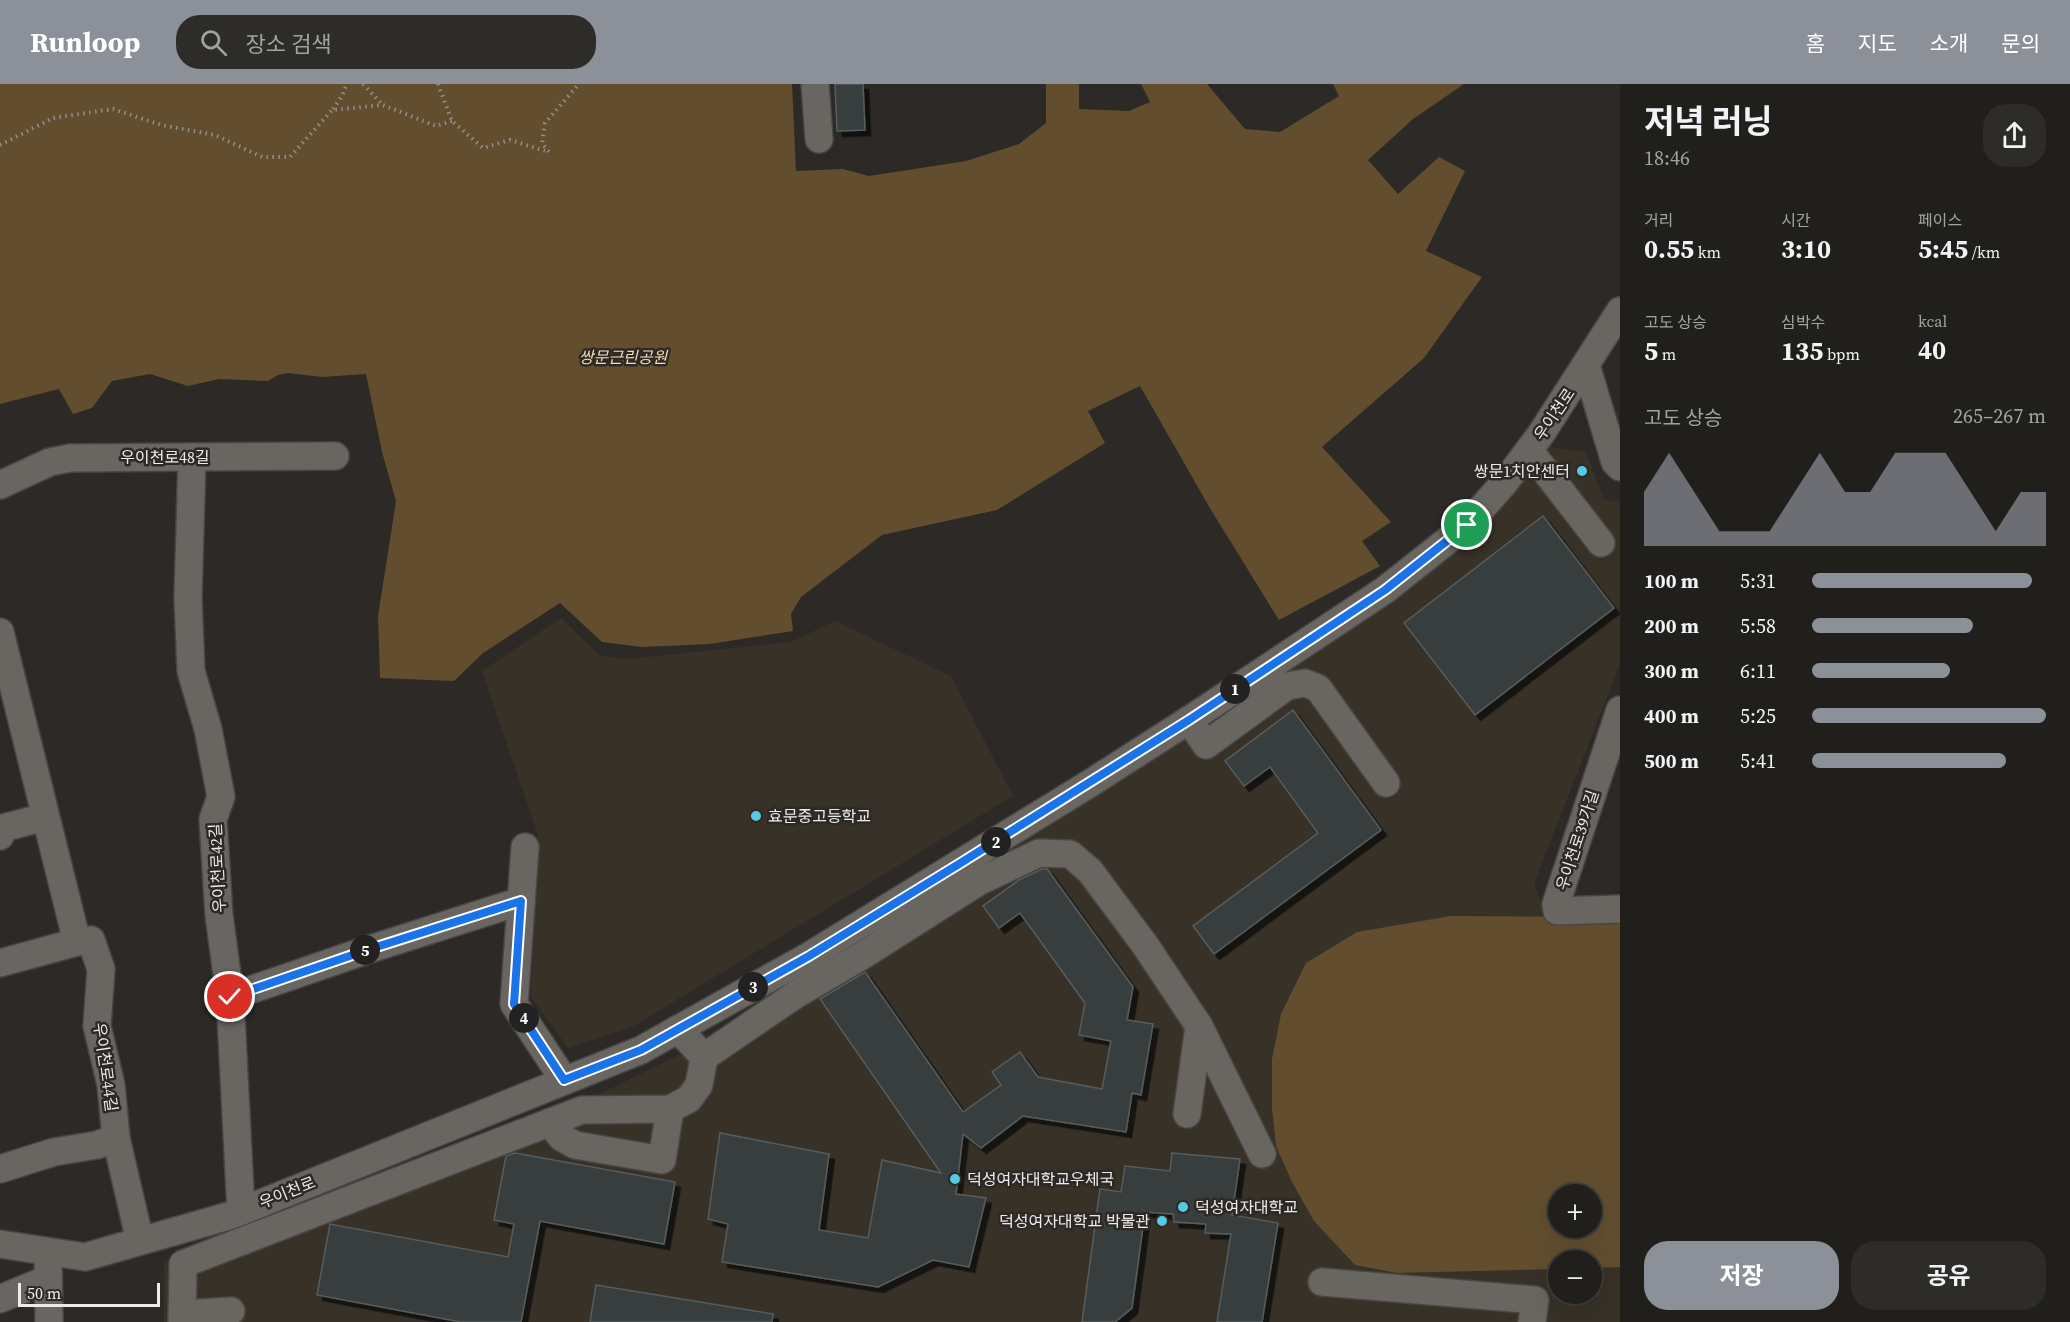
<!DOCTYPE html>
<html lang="ko">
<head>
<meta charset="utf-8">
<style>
  :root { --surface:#211f1c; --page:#2d2c29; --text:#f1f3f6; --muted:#a2a2a3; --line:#3e3d3b; --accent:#8c9099 }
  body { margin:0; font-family:"Source Serif 4","Noto Sans KR",serif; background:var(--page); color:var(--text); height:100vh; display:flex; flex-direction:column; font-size:22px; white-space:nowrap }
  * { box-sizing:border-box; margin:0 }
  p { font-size:20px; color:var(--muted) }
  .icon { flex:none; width:33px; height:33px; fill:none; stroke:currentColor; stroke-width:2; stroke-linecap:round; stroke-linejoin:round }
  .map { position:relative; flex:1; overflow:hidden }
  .panel { display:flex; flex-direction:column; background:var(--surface); width:450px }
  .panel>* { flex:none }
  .buttons { position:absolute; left:1548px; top:1100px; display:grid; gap:12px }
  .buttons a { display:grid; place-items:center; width:54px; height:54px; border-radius:50%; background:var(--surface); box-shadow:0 6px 24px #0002,0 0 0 2px var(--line); font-size:30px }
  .scale { position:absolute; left:18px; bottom:15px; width:142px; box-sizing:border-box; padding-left:6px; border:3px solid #edebe9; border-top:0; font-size:16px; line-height:21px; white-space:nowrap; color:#edebe9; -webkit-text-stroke:4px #2c2926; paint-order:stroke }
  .pin { position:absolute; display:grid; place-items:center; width:51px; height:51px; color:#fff; margin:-26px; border:3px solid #fff; border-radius:50%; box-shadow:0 2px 6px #0007 }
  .km { position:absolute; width:30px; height:30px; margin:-15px; border-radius:50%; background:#222; color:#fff; font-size:16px; line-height:30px; text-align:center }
  .round { display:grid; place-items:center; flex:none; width:63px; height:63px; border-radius:24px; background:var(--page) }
  .summary { display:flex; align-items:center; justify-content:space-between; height:102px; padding:0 24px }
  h1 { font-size:33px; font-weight:700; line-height:45px }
  .metrics { display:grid; grid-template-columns:repeat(3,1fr); gap:9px; height:102px; padding:6px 24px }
  .metrics div { display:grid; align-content:center }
  .metrics b { font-size:26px; font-weight:700 }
  .metrics small { font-size:16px; font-weight:400 }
  .metrics p { font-size:16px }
  .chart { height:168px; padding:12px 24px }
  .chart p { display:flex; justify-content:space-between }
  .chart svg { width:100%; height:108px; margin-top:6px; fill:var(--accent); opacity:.7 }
  .cta { display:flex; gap:12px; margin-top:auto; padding:12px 24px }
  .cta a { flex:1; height:69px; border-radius:24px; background:var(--accent); color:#fff; font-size:24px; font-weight:700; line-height:69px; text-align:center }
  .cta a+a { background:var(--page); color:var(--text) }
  ul { padding:0 24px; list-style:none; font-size:20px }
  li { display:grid; grid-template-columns:96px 72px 1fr; align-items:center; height:45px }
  li i { height:15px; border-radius:8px; background:var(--accent) }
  header { display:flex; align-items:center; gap:36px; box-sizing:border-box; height:84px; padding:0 30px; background:var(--accent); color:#fff }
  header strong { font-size:28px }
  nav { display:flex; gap:33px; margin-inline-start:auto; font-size:21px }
  .search { width:420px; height:54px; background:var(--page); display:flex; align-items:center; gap:15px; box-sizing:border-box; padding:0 21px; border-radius:24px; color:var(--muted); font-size:22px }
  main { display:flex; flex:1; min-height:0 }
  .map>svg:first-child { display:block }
</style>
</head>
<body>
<header>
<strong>Runloop</strong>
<div class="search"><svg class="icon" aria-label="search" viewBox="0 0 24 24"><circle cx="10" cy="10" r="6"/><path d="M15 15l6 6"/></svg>장소 검색</div>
<nav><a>홈</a><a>지도</a><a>소개</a><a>문의</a></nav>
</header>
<main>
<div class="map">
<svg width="1620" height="1238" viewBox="0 0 1620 1238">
  <defs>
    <filter id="shadow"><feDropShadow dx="5.5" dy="5.5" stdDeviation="0" flood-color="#0009"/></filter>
  </defs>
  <rect width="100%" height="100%" fill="#2c2926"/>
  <!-- built -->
  <g fill="#373128" fill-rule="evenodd">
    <path d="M1542,362L1586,368L1604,415L1620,419V580L1534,799L1546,832L1620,830V1238H164V1177L309,1124L583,1018L681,970L814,891L1256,607ZM1558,1110H1592V1143H1558ZM1558,1176H1592V1209H1558Z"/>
    <polygon points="561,534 599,571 627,575 791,558 835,537 951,592 1013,712 632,943 568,964 531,913 538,751 482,587"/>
  </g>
  <!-- green -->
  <g fill="#624e2f" fill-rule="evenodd">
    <polygon points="0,0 792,0 796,87 843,85 869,92 966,77 1019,60 1046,39 1046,0 1079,0 1079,25 1129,27 1150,18 1141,0 1207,0 1245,45 1280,48 1339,12 1333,0 1464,0 1413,35 1368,76 1398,110 1439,73 1465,87 1426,167 1482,193 1424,274 1322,363 1391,438 1362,457 1380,482 1279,536 1211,426 1140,302 1088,327 1105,359 997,426 882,451 801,513 791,530 793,547 710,560 642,563 602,558 560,519 483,569 454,597 380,594 378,532 396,417 382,368 366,290 322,293 288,289 278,291 268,297 219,295 188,302 150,290 112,297 92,324 73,330 59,305 0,320"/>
    <path d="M1451,832L1620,833V1183L1592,1184V1176H1558V1185L1397,1189L1355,1181L1314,1137L1292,1098L1276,1062L1272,1024V975L1281,930L1306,879L1357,848ZM1558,1110H1592V1143H1558Z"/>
  </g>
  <!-- building -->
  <g fill="#373c3d" stroke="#575d5e" stroke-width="1.5" filter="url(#shadow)">
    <polygon points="835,0 863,0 865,46 837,47"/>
    <polygon points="1543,432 1614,524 1475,631 1404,539"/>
    <polygon points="1293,626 1381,746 1214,870 1193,842 1318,749 1270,683 1244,702 1225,677"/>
    <polygon points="1042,785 1047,785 1133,903 1127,936 1153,940 1141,1011 1132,1009 1126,1048 1023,1032 981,1064 963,1050 956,1110 986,1114 969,1183 933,1176 878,1203 722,1178 728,1140 708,1135 720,1049 829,1070 819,1146 868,1154 882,1076 941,1089 820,915 865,888 963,1028 1001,1001 992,988 1020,968 1038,993 1102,1005 1111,957 1079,951 1085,919 1020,829 999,844 983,822 1019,796"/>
    <polygon points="515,1069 675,1098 664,1160 540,1137 521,1238 461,1238 317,1211 330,1140 508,1173 514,1140 494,1136 506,1072"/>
    <polygon points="1172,1069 1240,1075 1232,1131 1278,1139 1262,1238 1217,1238 1231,1150 1205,1149 1206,1140 1174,1138 1173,1130 1145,1128 1132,1224 1115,1238 1082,1238 1100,1105 1121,1108 1125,1082 1170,1087"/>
    <polygon points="596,1201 773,1230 772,1238 590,1238"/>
  </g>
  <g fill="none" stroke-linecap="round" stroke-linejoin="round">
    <defs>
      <g id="minor">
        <polyline points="815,0 819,55"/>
        <polyline points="1586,281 1615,378 1620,383"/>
        <polyline points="1529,366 1601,459"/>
        <polyline points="192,373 188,514 191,587 208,645 221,713 213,735 219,831 230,913 241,1127"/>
        <polyline points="0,401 50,378 70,374 335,372"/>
        <polyline points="0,548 77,858 91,856 101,885 97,942 111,1001 116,1054 140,1157"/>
        <polyline points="1620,626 1556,820 1557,827 1620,825"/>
        <polyline points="1189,636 1206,661 1287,602 1305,599 1318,604 1386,699"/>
        <polyline points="0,752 3,744 45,733"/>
        <polyline points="525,763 514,920 564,996"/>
        <polyline points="0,879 77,858"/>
        <polyline points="230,913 367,866 521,817"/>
        <polyline points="678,945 704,973 795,911 860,873 978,798 1039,769 1070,770 1090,787 1145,861 1199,942 1262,1070"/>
        <polyline points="1187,1030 1199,942"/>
        <polyline points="550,1038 561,1053 575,1061 662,1076 670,1025"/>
        <polyline points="0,1085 54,1068 97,1061 116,1054"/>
        <polyline points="0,1160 85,1173 232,1131 641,966 809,872 1089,700 1189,636 1385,506 1467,441 1505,398 1541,350 1620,227"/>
        <polyline points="48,1168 49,1238"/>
        <polyline points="1322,1198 1535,1216 1532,1238"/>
        <polyline points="0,1215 48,1195"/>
        <polyline points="182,1230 231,1227"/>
        <polyline points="182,1238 183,1180 582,1026 670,1025 689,1015 699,1001 704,973"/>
      </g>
    </defs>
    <!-- minor casing -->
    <use href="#minor" stroke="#484643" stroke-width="30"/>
    <!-- path -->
    <g stroke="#918e8c" stroke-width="4" stroke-dasharray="1.5 4.5" stroke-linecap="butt">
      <polyline points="363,0 383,21"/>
      <polyline points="438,0 452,37 483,64 510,56 549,68 542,59 545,39 579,0"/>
      <polyline points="333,25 342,12 347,0"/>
      <polyline points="0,61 53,34 113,25 161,41 215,51 262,73 290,73 332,26 383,21 436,42 452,37"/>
    </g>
    <!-- minor -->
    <use href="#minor" stroke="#696661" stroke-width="27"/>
  </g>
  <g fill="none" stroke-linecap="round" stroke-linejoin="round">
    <defs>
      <polyline id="route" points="230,913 367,866 521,817 514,920 564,996 641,966 809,872 959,780 1189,636 1385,506 1467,441"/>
    </defs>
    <!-- route casing -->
    <use href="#route" stroke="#fff" stroke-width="12"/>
    <!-- route -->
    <use href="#route" stroke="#1a73e8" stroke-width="8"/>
  </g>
  <!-- markers -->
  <g fill="#58c9e3" stroke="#2c2926" stroke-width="2">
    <circle cx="1582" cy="387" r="6"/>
    <circle cx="756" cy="732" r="6"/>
    <circle cx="955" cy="1095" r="6"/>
    <circle cx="1183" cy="1123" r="6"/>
    <circle cx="1162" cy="1137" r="6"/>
  </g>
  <g text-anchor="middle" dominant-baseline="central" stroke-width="5" stroke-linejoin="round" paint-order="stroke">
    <!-- park labels -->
    <g font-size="16" font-style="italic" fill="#f9daae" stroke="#2c2926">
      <text x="623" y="273">쌍문근린공원</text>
    </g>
    <!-- street labels -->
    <g font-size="16" fill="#edebe9" stroke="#2c2926">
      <text transform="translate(1554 330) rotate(-56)">우이천로</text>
      <text x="165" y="373">우이천로48길</text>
      <text transform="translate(1577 756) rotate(-72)">우이천로39가길</text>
      <text transform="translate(217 784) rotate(-93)">우이천로42길</text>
      <text transform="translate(106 983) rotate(82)">우이천로44길</text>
      <text transform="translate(287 1108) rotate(-22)">우이천로</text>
    </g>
    <!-- poi labels -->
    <g font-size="16" fill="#edebe9" stroke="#2c2926" text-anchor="start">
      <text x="1570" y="387" text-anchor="end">쌍문1치안센터</text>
      <text x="768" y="732">효문중고등학교</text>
      <text x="967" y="1095">덕성여자대학교우체국</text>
      <text x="1195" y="1123">덕성여자대학교</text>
      <text x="1150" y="1137" text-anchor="end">덕성여자대학교 박물관</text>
    </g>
  </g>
</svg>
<div class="buttons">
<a>+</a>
<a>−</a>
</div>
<div class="scale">50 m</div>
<div class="pin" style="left:1467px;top:441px;background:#1e9e55"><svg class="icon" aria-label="arrive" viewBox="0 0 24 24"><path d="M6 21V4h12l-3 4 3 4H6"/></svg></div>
<div class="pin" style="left:230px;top:913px;background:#d93025"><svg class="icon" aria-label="check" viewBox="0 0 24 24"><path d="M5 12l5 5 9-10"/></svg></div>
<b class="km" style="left:1235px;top:605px">1</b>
<b class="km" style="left:996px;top:758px">2</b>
<b class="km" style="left:753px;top:903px">3</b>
<b class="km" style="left:524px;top:934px">4</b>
<b class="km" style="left:365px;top:866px">5</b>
</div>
<section class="panel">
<div class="summary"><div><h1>저녁 러닝</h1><p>18:46</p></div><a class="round"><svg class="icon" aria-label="share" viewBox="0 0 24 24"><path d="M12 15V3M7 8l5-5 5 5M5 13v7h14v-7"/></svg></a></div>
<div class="metrics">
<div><p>거리</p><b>0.55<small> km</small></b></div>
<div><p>시간</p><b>3:10</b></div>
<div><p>페이스</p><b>5:45<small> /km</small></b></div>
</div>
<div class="metrics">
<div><p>고도 상승</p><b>5<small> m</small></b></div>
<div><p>심박수</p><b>135<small> bpm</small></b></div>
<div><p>kcal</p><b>40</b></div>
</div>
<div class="chart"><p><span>고도 상승</span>265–267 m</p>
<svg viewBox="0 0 160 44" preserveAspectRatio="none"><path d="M0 44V22L10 6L20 22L30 38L40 38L50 38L60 22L70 6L80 22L90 22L100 6L110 6L120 6L130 22L140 38L150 22L160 22V44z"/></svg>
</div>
<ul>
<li><b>100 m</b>5:31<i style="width:94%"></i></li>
<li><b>200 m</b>5:58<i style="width:69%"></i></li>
<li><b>300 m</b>6:11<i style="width:59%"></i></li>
<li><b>400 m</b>5:25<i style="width:100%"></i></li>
<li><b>500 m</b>5:41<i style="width:83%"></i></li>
</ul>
<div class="cta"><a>저장</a><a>공유</a></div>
</section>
</main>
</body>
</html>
